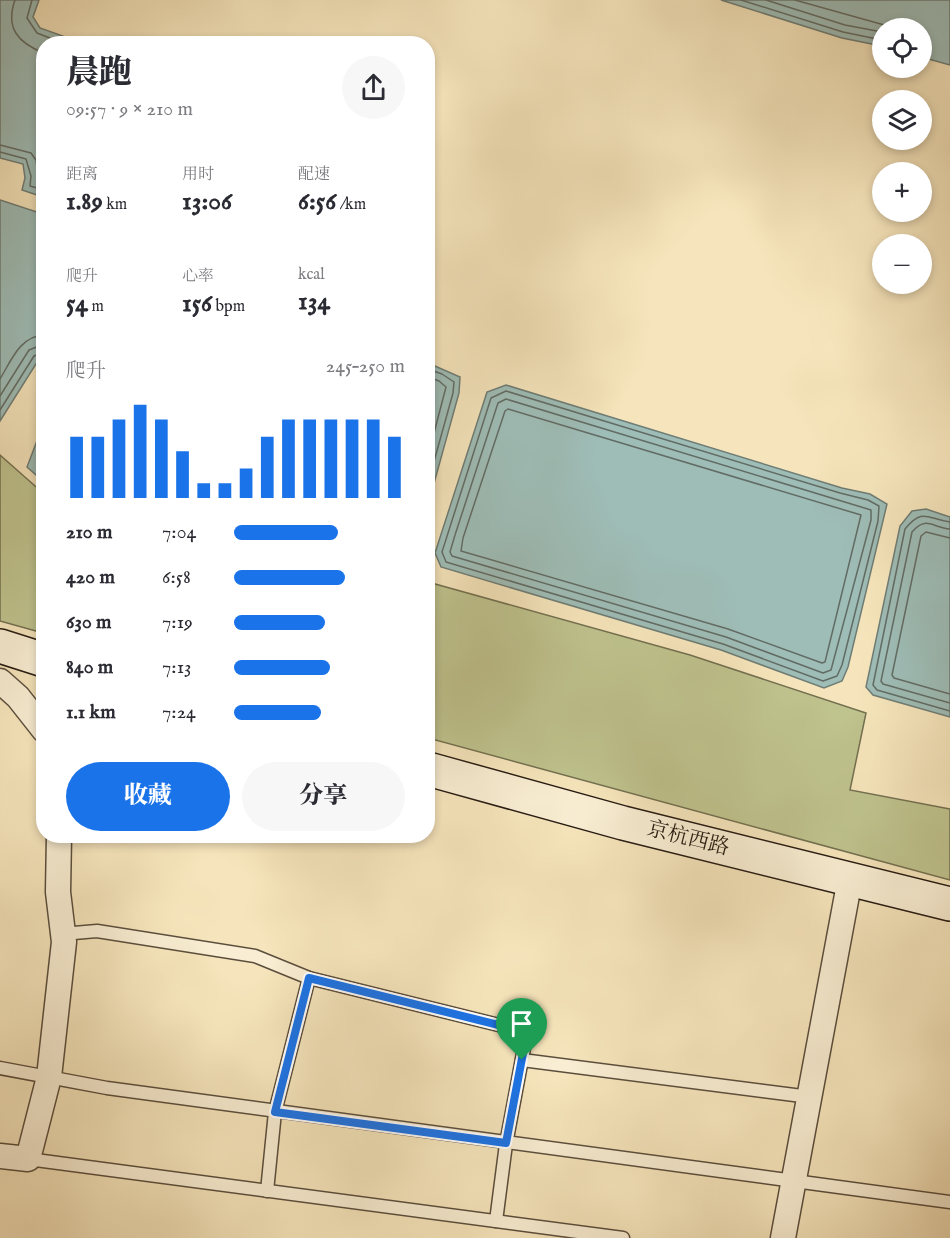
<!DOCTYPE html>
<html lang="zh">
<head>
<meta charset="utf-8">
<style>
  :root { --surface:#fff; --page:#f7f7f7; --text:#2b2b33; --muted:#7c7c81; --accent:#1a73e8 }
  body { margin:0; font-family:"IM FELL English","Noto Serif SC",serif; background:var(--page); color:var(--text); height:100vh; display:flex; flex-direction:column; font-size:22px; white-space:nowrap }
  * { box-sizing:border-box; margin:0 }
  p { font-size:20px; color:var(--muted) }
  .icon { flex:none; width:33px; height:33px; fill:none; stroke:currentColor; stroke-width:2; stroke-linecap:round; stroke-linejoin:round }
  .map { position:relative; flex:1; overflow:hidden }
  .drawer { position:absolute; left:36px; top:36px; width:399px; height:807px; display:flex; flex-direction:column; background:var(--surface); border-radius:24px; box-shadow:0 3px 9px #0003 }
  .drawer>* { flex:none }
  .tools { position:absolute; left:872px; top:18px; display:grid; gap:12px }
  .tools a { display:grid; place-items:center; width:60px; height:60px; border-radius:50%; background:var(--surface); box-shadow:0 3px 9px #0003; font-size:30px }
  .pin { position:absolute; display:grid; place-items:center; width:51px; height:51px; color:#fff; margin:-62px -26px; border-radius:50% 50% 50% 0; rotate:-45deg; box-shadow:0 0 6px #0007 }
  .pin .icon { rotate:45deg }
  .round { display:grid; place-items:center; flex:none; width:63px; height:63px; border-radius:32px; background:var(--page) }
  .head { display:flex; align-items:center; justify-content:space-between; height:102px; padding:0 30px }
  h1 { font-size:33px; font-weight:800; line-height:45px }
  .metrics { display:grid; grid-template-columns:repeat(3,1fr); gap:9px; height:102px; padding:6px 30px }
  .metrics div { display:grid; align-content:center }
  .metrics b { font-size:26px; font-weight:800 }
  .metrics small { font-size:16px; font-weight:400 }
  .metrics p { font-size:16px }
  .chart { height:168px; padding:12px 30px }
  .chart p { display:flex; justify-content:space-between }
  .chart svg { width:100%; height:108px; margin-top:6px; stroke:var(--accent); stroke-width:6 }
  .primary-button { display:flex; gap:12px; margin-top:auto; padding:12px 30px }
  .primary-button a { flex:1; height:69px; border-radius:36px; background:var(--accent); color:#fff; font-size:24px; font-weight:800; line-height:69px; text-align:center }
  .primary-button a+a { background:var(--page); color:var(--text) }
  ul { padding:0 30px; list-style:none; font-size:20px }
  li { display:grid; grid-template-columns:96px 72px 1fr; align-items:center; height:45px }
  li i { height:15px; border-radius:8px; background:var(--accent) }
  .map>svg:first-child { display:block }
</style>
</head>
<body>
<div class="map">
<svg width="950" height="1238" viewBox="0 0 950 1238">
  <rect width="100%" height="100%" fill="#f6e5bc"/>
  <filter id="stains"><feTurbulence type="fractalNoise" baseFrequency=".00333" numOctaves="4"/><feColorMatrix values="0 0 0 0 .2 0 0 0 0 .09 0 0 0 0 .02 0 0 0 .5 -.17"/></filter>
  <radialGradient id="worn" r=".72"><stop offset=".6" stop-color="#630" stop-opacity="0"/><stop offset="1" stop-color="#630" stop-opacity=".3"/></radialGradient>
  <!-- green -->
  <g fill="#bfc38e" stroke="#737050" stroke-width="1.5">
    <polygon points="0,455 43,493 43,633 0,621"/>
    <polygon points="428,582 690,655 866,713 850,790 950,809 950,880 428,738"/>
  </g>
  <!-- water -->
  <g fill="#9ebdb7" stroke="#6e7d75" stroke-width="1.5">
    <polygon points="0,0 39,0 33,17 40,28 82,43 44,44 43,197 22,190 25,178 23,164 0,158"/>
    <polygon points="721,0 950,0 950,65 921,57 921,28 882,28 882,46 842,38"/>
    <polygon points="0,200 43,214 44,357 39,359 0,421"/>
    <polygon points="428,363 460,377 459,393 428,505"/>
    <polygon points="506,385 842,488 870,494 887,504 848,667 842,681 824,688 721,650 441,567 435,553 487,392"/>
    <polygon points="43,425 43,481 27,467"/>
    <polygon points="926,509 950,517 950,717 873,695 866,687 900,526 912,511"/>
  </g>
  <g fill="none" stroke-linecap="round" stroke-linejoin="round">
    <!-- shore -->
    <g stroke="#626c65" stroke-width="1.5">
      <path d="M15,0C5,28 18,43 44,53"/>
      <polyline points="32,0 27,18 37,33 65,44"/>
      <polyline points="741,0 843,32 882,40"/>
      <polyline points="766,0 845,25 882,32"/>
      <polyline points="795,0 895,28"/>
      <polyline points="0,145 31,153 36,160 39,180 44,183"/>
      <polyline points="0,152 26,159 31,176 30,186 44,190"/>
      <polyline points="428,369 442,374 454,382 453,393 428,483"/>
      <polyline points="428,377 439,381 446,387 428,456"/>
      <path d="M0,379C11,361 20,336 44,335"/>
      <polygon points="506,391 840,493 868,500 879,506 878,521 842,665 837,676 823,681 723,644 446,562 442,552 491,398"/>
      <polyline points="0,396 29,350 44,344"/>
      <polygon points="506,399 871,510 871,520 831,670 823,673 726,637 452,556 450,552 455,535 498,403"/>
      <polygon points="508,409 861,515 825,662 822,663 728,629 461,551 463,538 505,411"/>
      <polyline points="0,410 34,356 44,352"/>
      <path d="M950,522C927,519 923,507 905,529L873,685L877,690L950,711"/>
      <path d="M950,529C933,528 926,515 912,532L881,681L883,684L950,703"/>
      <polyline points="950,538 926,532 921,536 892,675 894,678 950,694"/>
    </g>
    <defs>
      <g id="lane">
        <polyline points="62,934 97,931 255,956 309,978"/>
        <polyline points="522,1060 810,1097"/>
        <polyline points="0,1068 107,1088 950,1202"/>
        <polyline points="28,1159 623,1238"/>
        <polyline points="267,1191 275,1112 309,978 527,1032 506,1144 496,1221"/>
      </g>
      <g id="street">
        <polyline points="0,681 18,697 44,730"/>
        <polyline points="0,1156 28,1159 49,1077 64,942 58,892 59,836"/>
        <polyline points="783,1238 850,879"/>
      </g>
      <g id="secondary">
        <polyline points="0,646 44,660"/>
        <polyline points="428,769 623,823 950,904"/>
      </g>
    </defs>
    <!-- lane casing -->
    <use href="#lane" stroke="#5b4e3d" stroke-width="15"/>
    <!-- street casing -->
    <use href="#street" stroke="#5b4e3d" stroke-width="27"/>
    <!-- secondary casing -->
    <use href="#secondary" stroke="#271c13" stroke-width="36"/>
    <!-- lane -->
    <use href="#lane" stroke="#f9eed3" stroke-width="12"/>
    <!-- street -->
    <use href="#street" stroke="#f9eed3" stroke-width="24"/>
    <!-- secondary -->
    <use href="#secondary" stroke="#f9eed3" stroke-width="33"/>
  </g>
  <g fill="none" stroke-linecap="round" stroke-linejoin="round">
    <defs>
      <polygon id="route" points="309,978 527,1032 506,1143 275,1112"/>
    </defs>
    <!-- route casing -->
    <use href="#route" stroke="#fff" stroke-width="12"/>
    <!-- route -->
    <use href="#route" stroke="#1a73e8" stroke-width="8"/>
  </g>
  <g text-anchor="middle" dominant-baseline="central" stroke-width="6" stroke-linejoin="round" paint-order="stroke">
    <!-- street labels -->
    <g font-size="21" fill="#271c13" stroke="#f9eed3">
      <text transform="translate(688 839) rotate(14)">京杭西路</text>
    </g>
  </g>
  <rect width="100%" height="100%" filter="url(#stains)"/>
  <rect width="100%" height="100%" fill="url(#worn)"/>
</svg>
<div class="tools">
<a><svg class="icon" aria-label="locate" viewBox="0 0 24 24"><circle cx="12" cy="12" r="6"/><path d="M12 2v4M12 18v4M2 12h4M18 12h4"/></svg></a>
<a><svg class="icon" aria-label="layers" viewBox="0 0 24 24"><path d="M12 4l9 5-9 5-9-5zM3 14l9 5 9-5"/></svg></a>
<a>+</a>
<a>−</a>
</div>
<div class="pin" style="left:522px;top:1060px;background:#1e9e55"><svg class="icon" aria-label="arrive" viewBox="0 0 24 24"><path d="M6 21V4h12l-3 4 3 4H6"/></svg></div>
<section class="drawer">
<div class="head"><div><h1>晨跑</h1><p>09:57 · 9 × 210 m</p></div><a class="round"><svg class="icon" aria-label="share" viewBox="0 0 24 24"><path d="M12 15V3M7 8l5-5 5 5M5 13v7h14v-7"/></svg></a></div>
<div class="metrics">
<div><p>距离</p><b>1.89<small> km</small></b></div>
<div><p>用时</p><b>13:06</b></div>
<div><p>配速</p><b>6:56<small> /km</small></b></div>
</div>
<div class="metrics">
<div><p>爬升</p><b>54<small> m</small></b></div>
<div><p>心率</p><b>156<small> bpm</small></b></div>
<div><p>kcal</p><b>134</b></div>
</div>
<div class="chart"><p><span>爬升</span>245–250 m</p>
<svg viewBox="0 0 160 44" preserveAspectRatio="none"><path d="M5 44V19M15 44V19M25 44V12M35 44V6M45 44V12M55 44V25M65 44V38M75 44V38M85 44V32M95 44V19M105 44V12M115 44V12M125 44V12M135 44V12M145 44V12M155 44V19"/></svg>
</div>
<ul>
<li><b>210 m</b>7:04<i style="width:61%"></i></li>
<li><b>420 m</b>6:58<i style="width:65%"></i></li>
<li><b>630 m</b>7:19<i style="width:53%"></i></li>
<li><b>840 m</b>7:13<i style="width:56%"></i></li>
<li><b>1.1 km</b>7:24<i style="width:51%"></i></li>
</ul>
<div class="primary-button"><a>收藏</a><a>分享</a></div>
</section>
</div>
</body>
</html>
